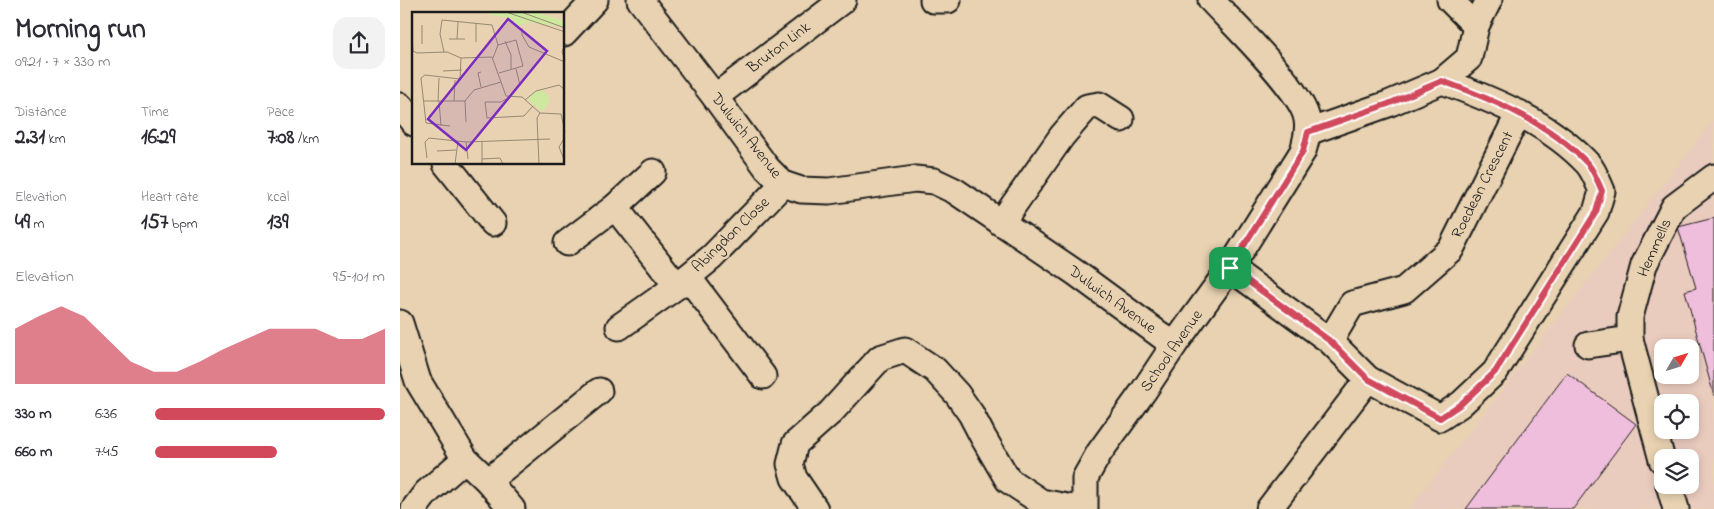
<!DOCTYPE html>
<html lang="en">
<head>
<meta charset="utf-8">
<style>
  :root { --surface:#fff; --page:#f2f2f3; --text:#2b2b33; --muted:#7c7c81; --accent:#d1495b }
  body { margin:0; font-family:"Indie Flower",sans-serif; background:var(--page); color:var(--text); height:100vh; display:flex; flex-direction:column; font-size:19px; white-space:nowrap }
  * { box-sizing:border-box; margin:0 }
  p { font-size:16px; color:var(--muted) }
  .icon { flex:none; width:28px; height:28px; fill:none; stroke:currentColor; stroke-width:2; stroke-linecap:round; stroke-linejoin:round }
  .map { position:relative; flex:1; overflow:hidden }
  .sheet { display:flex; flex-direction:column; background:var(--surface); width:400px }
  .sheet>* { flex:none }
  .needle { width:32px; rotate:51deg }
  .buttons { position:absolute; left:1254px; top:339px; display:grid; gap:10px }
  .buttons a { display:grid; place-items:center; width:45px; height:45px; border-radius:10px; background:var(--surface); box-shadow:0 2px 8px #0003; font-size:25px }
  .pin { position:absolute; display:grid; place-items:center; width:42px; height:42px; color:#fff; margin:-21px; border-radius:10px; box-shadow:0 2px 8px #0006 }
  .round { display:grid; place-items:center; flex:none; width:52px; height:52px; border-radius:15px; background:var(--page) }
  .overview { display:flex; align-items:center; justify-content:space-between; height:85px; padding:0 15px }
  h1 { font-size:28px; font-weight:700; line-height:38px }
  .stats { display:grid; grid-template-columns:repeat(3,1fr); gap:8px; height:85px; padding:5px 15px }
  .stats div { display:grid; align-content:center }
  .stats b { font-size:21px; font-weight:700 }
  .stats small { font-size:14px; font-weight:400 }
  .stats p { font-size:14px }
  .chart { height:140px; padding:10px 15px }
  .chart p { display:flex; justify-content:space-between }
  .chart svg { width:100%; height:90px; margin-top:5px; fill:var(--accent); opacity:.7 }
  ul { padding:0 15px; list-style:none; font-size:16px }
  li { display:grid; grid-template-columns:80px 60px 1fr; align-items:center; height:38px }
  li i { height:12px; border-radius:6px; background:var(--accent) }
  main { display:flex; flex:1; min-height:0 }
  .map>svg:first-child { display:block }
</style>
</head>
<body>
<main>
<section class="sheet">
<div class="overview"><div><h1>Morning run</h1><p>09:21 · 7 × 330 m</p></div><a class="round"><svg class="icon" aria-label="share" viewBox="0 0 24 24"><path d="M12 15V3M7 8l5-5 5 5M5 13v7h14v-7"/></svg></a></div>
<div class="stats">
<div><p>Distance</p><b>2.31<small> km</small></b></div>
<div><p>Time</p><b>16:29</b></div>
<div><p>Pace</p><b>7:08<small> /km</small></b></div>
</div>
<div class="stats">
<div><p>Elevation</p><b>49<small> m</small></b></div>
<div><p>Heart rate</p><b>157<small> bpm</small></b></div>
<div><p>kcal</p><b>139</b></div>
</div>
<div class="chart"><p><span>Elevation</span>95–101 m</p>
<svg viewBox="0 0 160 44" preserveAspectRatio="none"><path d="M0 44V17L10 11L20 6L30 11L40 22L50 33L60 38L70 38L80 33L90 27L100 22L110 17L120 17L130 17L140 22L150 22L160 17V44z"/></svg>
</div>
<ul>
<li><b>330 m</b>6:36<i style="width:100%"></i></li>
<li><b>660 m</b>7:45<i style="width:53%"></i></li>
</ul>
</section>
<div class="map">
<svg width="1314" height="509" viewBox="0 0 1314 509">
  <rect width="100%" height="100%" fill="#e8d2b1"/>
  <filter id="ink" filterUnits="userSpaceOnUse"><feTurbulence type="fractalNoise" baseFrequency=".02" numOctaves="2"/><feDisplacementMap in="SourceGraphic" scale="10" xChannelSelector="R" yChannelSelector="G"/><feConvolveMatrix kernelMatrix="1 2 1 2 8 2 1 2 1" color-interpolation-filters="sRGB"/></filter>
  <g filter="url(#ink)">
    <!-- built -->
    <path fill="#eaccbe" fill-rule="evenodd" d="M1314,119V509H1009ZM1262,348H1290V375H1262ZM1262,402H1290V430H1262ZM1262,458H1290V485H1262Z"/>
    <!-- building -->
    <g fill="#f0bedd" stroke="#1c1c1c">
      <polygon points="1314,218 1314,396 1285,291 1296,288 1278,227"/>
      <polygon points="1167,373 1236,424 1173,509 1066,509"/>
    </g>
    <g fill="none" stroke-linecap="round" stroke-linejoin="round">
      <defs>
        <g id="minor">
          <polyline points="240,0 315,97 367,168 383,184 401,190 429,191 515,179 534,181 555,191 676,273 774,345"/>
          <polyline points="533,0 548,0"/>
          <polyline points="1050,0 1076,26"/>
          <polyline points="164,33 195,0"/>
          <polyline points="1042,81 1069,58 1076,26 1089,0"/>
          <polyline points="315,97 443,0"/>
          <polyline points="0,106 14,123"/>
          <polyline points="46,164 93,223"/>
          <polyline points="215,207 277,286"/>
          <polyline points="601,223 662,136 687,107 699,105 721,119"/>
          <polyline points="167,243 215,207 253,172"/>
          <path d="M830,268L930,341L968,379L1040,418L1061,404L1095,372L1196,212L1202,191C1198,182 1194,171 1188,164C1150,123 1094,100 1042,81L988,104L908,132"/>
          <polyline points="288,277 363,376"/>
          <polyline points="0,323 18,381 65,459 88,481 112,509"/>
          <polyline points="219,327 277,286 312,257 383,184"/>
          <polyline points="930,341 952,304 1004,290 1051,249 1119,113"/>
          <polyline points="1188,345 1230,339"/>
          <polyline points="1262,460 1230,339 1230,317 1244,265 1274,207 1314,177"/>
          <polyline points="88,481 199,391"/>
          <polyline points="1269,485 1276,509"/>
          <polyline points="14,509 26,493 65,459"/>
          <polyline points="415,509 394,478 390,464 395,444 431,412 480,358 505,350 535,370 557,394 571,414 583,437 608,480 641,502 678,509"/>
          <path d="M685,509V478L699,453L743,392L774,345L830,268L903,151C906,141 909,131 907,120C904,92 833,24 811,0"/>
          <polyline points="869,509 968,379"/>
        </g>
      </defs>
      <!-- minor casing -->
      <use href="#minor" stroke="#1c1c1c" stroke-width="29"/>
      <!-- minor -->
      <use href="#minor" stroke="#e8d2b1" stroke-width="25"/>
    </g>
  </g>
  <g fill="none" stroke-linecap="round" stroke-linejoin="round" filter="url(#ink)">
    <defs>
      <path id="route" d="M1042,81C1094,100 1150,123 1188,164C1194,171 1198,182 1202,191L1196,212L1095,372L1061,404L1040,418L968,379L930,341L830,268L903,151L908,132L988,104Z"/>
    </defs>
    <!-- route casing -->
    <use href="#route" stroke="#fff" stroke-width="10"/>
    <!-- route -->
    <use href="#route" stroke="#d1495b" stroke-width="6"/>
  </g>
  <g text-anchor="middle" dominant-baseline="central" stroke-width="5" stroke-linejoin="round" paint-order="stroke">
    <!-- street labels -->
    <g font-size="16" fill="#1c1c1c" stroke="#e8d2b1">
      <text transform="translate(379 48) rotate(-37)">Bruton Link</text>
      <text transform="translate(346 136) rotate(52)">Dulwich Avenue</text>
      <text transform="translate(1083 185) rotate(-63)">Roedean Crescent</text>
      <text transform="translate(331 235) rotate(-44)">Abingdon Close</text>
      <text transform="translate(1255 248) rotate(-66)">Hemmells</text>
      <text transform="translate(712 300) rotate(36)">Dulwich Avenue</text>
      <text transform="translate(772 351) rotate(-55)">School Avenue</text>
    </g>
  </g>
  <!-- overview -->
  <g transform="translate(12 12)">
    <rect width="152" height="152" fill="#e8d2b1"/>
    <path d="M68,0H123L152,9V15L116,10L105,14L100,7ZM131,78L138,87L131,100L116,88L120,81Z" fill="#cee99f"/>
    <path fill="none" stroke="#968975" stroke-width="1" d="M94,0L153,20M109,0L153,16M64,11V30M10,13V32M110,16V23L117,35L153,50M0,25L1,39L5,41L35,40L49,46L80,45L94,84L110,85L128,101L149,102L153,120M37,27H53M45,27L46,10M93,29L99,43V57M153,31L150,40L153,48M32,40L28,22L30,8L80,13L86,33M81,46L86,33L104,28L111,54L87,61M104,57L108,73M31,59L50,58M69,60L66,61L69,75M96,86L89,90H73L75,106L112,104L121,94M113,88L124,79L147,73L153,78M12,89H53L62,78L89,70M26,89L27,66M27,89L29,114M42,89L43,68M53,89L54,110M38,114L14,111L9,66L13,63L48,67L49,46M153,125L147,135L153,150M54,130L56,147M70,130V152M25,139L44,138M15,146L13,130L17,126L54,130L138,127M70,147L88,146L91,152M43,152L46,129M127,152L125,106L128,101"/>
    <path fill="#7b2cbf" fill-opacity="0.15" stroke="#7b2cbf" stroke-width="2.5" d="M96,7L135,39L54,138L16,107Z"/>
    <rect width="152" height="152" fill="none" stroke="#1c1c1c" stroke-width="2.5"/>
  </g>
</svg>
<div class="buttons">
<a><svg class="needle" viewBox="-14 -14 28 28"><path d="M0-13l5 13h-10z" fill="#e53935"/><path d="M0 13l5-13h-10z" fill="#7c7c81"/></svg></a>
<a><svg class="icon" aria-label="locate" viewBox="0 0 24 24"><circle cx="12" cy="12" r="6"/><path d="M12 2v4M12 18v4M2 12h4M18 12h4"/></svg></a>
<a><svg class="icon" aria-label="layers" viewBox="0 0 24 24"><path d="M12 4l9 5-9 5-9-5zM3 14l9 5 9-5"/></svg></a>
</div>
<div class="pin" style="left:830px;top:268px;background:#1e9e55"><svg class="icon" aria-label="arrive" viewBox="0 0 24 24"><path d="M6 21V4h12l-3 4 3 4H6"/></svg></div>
</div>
</main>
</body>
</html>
